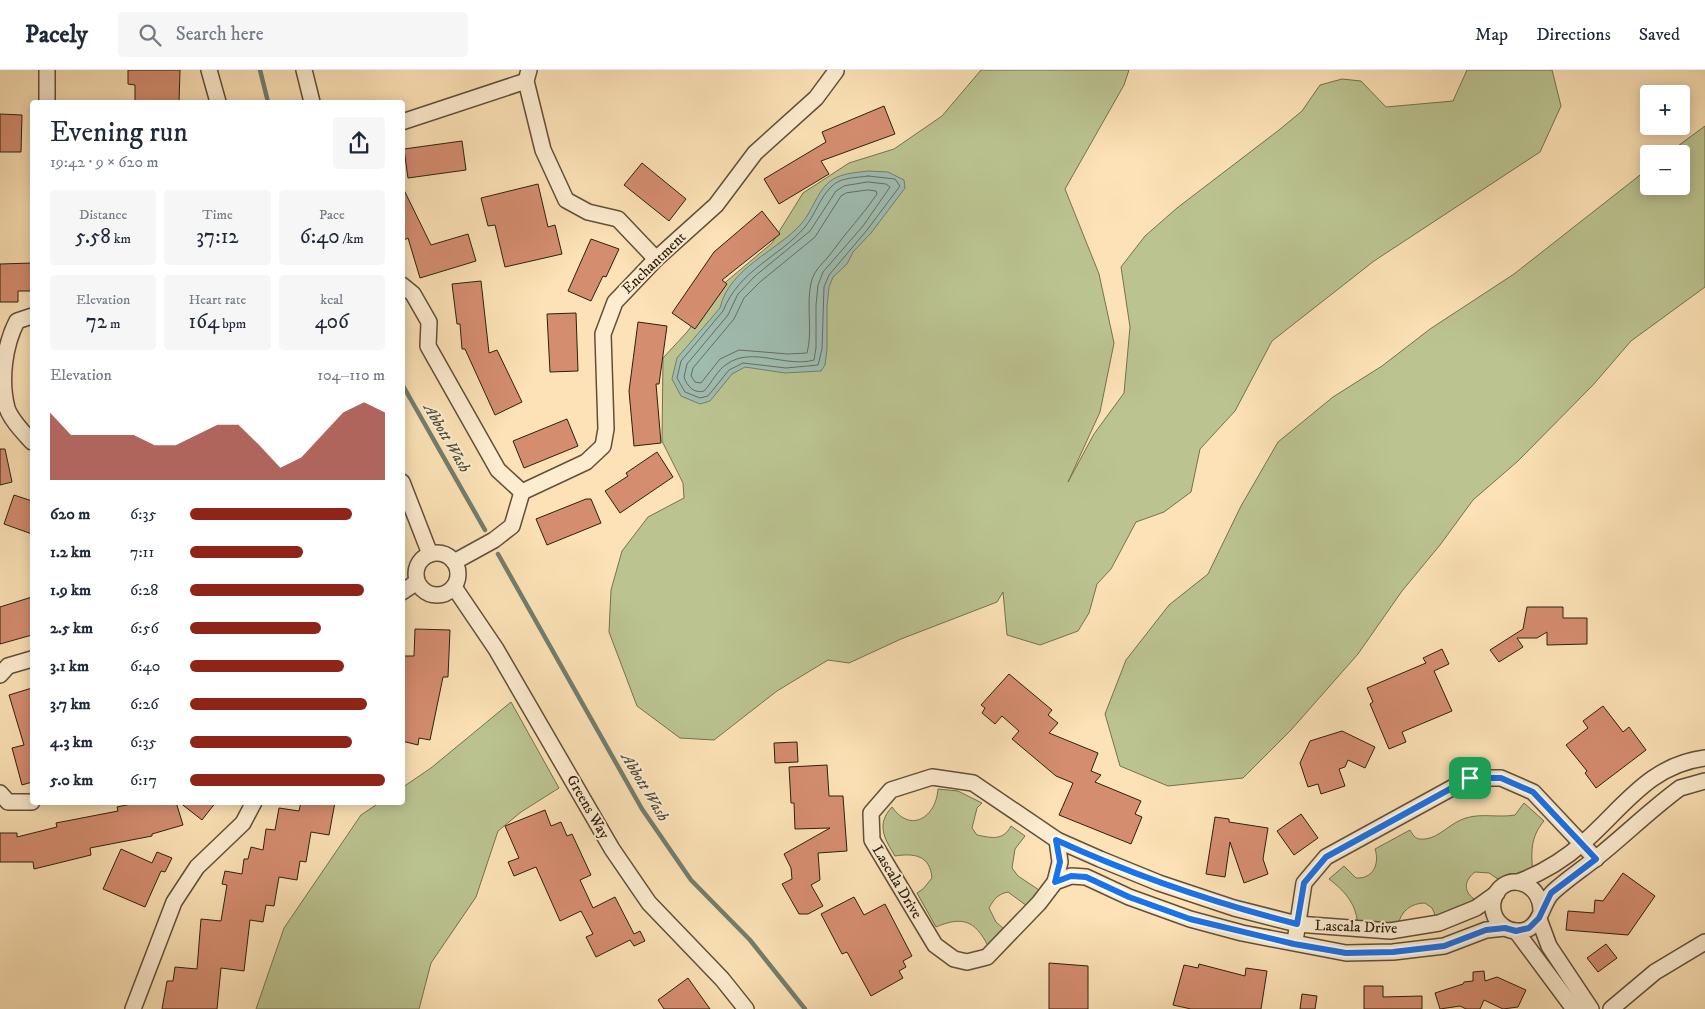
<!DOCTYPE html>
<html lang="en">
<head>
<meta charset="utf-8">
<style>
  :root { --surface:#fff; --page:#f6f6f7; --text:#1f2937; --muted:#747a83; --line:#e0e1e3; --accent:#8f2418 }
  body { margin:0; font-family:"IM FELL DW Pica",serif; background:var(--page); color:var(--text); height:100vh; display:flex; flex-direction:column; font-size:19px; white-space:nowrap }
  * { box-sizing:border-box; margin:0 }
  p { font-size:16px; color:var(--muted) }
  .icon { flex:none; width:28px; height:28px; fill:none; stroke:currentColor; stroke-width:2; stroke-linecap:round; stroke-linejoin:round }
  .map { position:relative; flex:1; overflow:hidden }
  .side { position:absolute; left:30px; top:30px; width:375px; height:705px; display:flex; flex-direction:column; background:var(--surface); border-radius:5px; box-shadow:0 2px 12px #0003 }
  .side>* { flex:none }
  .controls { position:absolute; left:1640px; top:15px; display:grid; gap:10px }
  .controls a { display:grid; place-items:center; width:50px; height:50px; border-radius:5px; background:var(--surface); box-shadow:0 2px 12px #0003; font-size:25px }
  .pin { position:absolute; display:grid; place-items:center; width:42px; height:42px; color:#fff; margin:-21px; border-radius:10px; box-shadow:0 2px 8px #0006 }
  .round { display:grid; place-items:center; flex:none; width:52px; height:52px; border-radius:5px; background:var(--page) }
  .headline { display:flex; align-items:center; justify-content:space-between; height:85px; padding:0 20px }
  h1 { font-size:28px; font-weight:600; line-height:38px }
  .figures { display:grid; grid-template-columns:repeat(3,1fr); gap:8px; height:85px; padding:5px 20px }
  .figures div { display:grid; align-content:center; border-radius:5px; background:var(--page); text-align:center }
  .figures b { font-size:21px; font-weight:600 }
  .figures small { font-size:14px; font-weight:400 }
  .figures p { font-size:14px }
  .chart { height:140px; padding:10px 20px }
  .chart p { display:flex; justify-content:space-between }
  .chart svg { width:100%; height:90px; margin-top:5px; fill:var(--accent); opacity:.7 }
  ul { padding:0 20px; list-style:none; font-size:16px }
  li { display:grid; grid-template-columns:80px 60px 1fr; align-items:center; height:38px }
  li i { height:12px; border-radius:6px; background:var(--accent) }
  header { display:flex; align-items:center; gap:30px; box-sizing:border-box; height:70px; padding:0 25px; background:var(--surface); border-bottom:1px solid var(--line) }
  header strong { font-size:24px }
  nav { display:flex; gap:28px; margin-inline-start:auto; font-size:18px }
  .search { width:350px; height:45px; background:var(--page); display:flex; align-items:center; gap:12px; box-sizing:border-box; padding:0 18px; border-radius:5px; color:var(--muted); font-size:19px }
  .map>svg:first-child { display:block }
</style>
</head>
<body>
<header>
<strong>Pacely</strong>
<div class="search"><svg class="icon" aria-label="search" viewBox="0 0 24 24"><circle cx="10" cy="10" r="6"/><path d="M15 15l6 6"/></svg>Search here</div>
<nav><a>Map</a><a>Directions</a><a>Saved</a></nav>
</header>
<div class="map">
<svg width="1705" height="939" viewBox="0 0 1705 939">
  <rect width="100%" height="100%" fill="#fce2b6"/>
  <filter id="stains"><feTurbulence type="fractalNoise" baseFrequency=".004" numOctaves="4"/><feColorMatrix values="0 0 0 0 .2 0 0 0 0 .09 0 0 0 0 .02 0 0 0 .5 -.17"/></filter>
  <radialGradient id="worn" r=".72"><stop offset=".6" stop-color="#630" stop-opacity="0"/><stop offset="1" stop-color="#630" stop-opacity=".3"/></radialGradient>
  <!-- green -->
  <g fill="#bbc491" stroke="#74724f">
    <polygon points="981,0 1129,0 1124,15 1065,119 1099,204 1114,273 1100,342 1068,412 1094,364 1124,323 1130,257 1121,197 1145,166 1177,138 1279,60 1302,41 1320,15 1342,9 1361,11 1386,37 1453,31 1467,0 1552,0 1561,36 1540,82 1374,191 1272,271 1235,341 1200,379 1191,422 1164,442 1136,452 1111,499 1097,514 1089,543 1078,561 1040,575 1007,565 1003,522 997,532 901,569 849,593 828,590 777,621 714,670 680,668 637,636 609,562 611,520 622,481 648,447 684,428 683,413 662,371 663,288 687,262 721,216 772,173 803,123 849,93 894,79 942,46"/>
    <polygon points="1705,56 1705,217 1631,271 1593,315 1518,391 1473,430 1440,475 1402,521 1358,584 1291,660 1243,708 1168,716 1120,696 1105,644 1126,590 1169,535 1208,504 1241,436 1278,372 1333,327 1382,296 1430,259 1514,204 1649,98 1649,116 1681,116 1681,84 1667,84"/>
    <polygon points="511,632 559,718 521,742 498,761 476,827 431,893 419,939 256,939 284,858 361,745 379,733 402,732 403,717 431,698"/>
    <path d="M938,719L958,721L982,733L977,738L972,758L977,765C992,768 1003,771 1011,756L1025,766L1015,779L1012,798L1018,806L1039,820L1027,836L1008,822C998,824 994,829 989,838L996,852L1005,860L988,876C975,850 962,846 936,857L917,823L923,819L932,808C930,785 914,783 895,786C884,768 876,754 892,737C911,764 936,747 938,719Z"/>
    <path d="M1524,733L1544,751C1530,767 1531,784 1533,804H1509L1498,809L1489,803L1475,802C1461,813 1465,825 1479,832L1437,849L1432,838L1425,833C1411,833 1401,841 1398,855L1358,857C1357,835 1346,822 1329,809L1344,796L1356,808C1373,809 1380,794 1375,779L1410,760C1414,767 1416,770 1425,769C1439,768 1451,752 1466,748C1482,743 1499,748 1515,745Z"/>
  </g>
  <!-- water -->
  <path fill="#9fbdb1" stroke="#717e6f" d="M868,101L888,102L904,110L905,118L871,163L853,182L847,194L833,207L829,217L827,236V279L825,295L821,301L785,303L745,297L732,304L710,331L700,334L681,326L672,309L677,288L720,238C729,198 776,182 801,154C812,142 816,124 828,113C839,103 854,103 868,101Z"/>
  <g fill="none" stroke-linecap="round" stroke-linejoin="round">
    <!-- shore -->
    <g stroke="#666e5f" stroke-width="1">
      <path d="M868,106L895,109L900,116L867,160L829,205L824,217L822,279L818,295L786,298L743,293L729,300L708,326L700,328L685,322L677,308L681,291L723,241C740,199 777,189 805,157C815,145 820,127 832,116C841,107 856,108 868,106Z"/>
      <path d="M868,112L886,114L890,117L863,156L823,202L818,215L816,235V278L814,290C786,298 752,276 727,294C717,300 712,313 704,321C694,324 687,316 684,307L687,294L728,245L738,224L755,206L810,161L836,121L844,116Z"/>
      <path d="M868,120L876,121L877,124C863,145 846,162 832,182C824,193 814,199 811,213C806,236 813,261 807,283L788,284L739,280L720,289L701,313L695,312L691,306L693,298L734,249L744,228L760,212L815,167L841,126L846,123Z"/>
    </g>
    <!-- stream -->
    <g stroke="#717e6f" stroke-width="4.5">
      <polyline points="260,0 268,32"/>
      <polyline points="402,314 485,460"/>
      <polyline points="498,484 642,739 691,810 750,870 805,939"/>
    </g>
  </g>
  <!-- building -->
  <g fill="#d58d70" stroke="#2d200d">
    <polygon points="128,0 180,0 179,32 135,32 135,15 128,14"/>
    <polygon points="884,36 895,64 821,91 829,104 779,134 764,109 826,72 822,62"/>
    <polygon points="0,44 22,45 21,82 0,82"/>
    <polygon points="462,71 466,100 408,108 404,79"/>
    <polygon points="642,93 686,129 669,151 624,115"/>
    <polygon points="538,114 548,157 555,155 562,184 505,197 495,155 488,156 481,128"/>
    <polygon points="402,116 431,175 468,164 476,191 420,208 408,168 402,171"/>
    <polygon points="762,141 780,164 722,210 727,214 695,259 672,243 714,182"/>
    <polygon points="591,169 619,179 606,207 603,206 591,231 568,221"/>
    <polygon points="32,193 32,221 18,221 18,232 0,232 0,194"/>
    <polygon points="481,211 489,283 497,280 522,332 495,345 465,279 462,279 460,254 457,254 452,214"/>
    <polygon points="576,243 578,301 550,302 547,244"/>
    <polygon points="638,252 667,256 659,314 656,314 661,373 634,376 629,321"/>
    <polygon points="567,349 578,376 524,398 513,371"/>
    <polygon points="0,379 5,379 12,412 0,415"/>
    <polygon points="657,382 673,407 620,443 605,421 628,406 626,403"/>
    <polygon points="14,425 32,431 32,464 4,454"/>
    <polygon points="586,429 591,429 601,453 547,475 536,449"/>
    <polygon points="32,527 32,565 0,574 0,537"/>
    <polygon points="1527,537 1563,537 1563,548 1587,548 1587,574 1547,575 1547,562 1537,568 1517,568 1523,577 1499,592 1490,580 1523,559"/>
    <polygon points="415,559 450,560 448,607 443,607 430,670 419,668 418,675 402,671 402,586 414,586"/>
    <polygon points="1442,579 1449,594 1434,601 1452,641 1402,662 1406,672 1389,679 1370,634 1373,632 1367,618 1426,593 1423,588"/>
    <polygon points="1009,604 1052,640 1048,645 1058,653 1049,663 1098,683 1091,701 1101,705 1095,712 1141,731 1135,744 1142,747 1131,774 1059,745 1073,713 1056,706 1012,669 1019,661 1002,646 995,654 982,643 985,638 981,635"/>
    <polygon points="32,618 32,712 22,715 12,678 24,675 9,625"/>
    <polygon points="1603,636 1623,662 1629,657 1646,680 1596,718 1585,703 1587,701 1566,675 1588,658 1583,651"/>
    <polygon points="1342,661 1375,677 1365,698 1348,690 1345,697 1339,699 1345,716 1321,724 1318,714 1308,717 1300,693 1310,671"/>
    <polygon points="797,672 798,692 775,693 774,673"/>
    <polygon points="827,695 829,726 843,726 847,781 818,783 820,810 811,815 823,836 808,844 799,844 782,814 792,809 791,798 784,784 830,758 795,759 794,733 791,733 789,697"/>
    <polygon points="140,732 176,732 183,755 152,764 152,766 90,778 91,785 34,799 33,792 0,792 0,763 17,763 17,767 57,757 56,753 118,741 117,737"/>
    <polygon points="179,732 216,732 202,750"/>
    <polygon points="301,732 335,732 329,765 311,762 306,792 300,791 297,810 279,807 274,836 266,835 263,852 250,850 244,901 221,898 217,939 162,939 167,911 173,911 175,897 197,899 201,849 221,851 227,815 222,814 225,801 242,804 244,789 248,789 251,777 263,780 266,759 275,760 279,738 299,741"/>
    <polygon points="545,740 551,756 561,752 567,766 572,764 591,805 580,810 593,838 615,827 634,864 640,861 645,871 634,876 630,870 596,887 586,867 593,864 581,841 560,851 536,797 514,806 508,792 519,788 505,756"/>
    <polygon points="1301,744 1318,768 1294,785 1277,761"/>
    <polygon points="1215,747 1229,749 1229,752 1268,758 1263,789 1268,804 1244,813 1230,772 1225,807 1206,804"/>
    <polygon points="121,779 152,793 157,782 172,788 165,802 161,801 145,837 103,819"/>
    <polygon points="1623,803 1655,826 1628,865 1566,860 1568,841 1594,843 1595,830 1603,831"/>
    <polygon points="854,827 864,845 885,834 912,886 903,891 906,897 899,901 903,908 871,926 847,882 842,884 821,844"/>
    <polygon points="1606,874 1617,888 1598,902 1587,888"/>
    <polygon points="1049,893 1088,896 1088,939 1049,939"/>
    <polygon points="1199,894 1245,906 1246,898 1267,901 1261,939 1191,939 1173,935 1184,895 1198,898"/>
    <polygon points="1484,901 1485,911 1497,907 1526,920 1518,937 1503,939 1484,930 1480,939 1466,939 1460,936 1440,939 1435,923 1463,914 1464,912 1473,911 1473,902"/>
    <polygon points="688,908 710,939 664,939 658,930"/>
    <polygon points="1364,916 1383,916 1383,927 1422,926 1422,939 1364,939"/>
    <polygon points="1302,924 1317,926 1315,939 1300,939"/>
  </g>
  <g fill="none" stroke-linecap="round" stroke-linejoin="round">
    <defs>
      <g id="minor">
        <polyline points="47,0 47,32"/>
        <polyline points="209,0 218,32"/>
        <polyline points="304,0 312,32"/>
        <polyline points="529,0 526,11 543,80 566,130 588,142 618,149 656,189"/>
        <polyline points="402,52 526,11"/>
        <polyline points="402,215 413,224 429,252 428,276 498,400 522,422"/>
        <path d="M32,246L17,251C4,276 0,311 7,338C11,350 24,363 32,372"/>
        <polyline points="402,412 430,484"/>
        <polyline points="522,422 586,392 603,376 606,359 603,264 615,232 656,189 716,135 755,83 816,28 836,1"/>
        <circle cx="437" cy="504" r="21"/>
        <polyline points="454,492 494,470 512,456 522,422"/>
        <polyline points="454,517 496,579 612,779 649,833 722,909 746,939"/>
        <polyline points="402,522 417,512"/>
        <polyline points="0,605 8,596 32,589"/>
        <polyline points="0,723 8,732 32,732"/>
        <polyline points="1055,812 1060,792 1057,770"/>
        <path d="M1518,812C1542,803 1565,789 1584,772C1623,738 1649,695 1705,688"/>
        <polyline points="1497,823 1476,838 1439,853 1390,861 1297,854 1234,838 1159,813 1100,789 1057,770 973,713 932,707 891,720 871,743 872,770 935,875 954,889 967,892 987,887 1039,833 1055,812 1071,806 1086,807 1129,827 1190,849 1242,863 1346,883 1393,882 1444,876 1486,860 1505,858"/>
        <path d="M1541,841C1541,808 1499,801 1493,832C1490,852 1510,867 1528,859C1542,852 1542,832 1553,822C1566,810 1581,800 1595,789C1624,766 1650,740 1680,718L1705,711"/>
        <polyline points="1539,849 1549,876 1591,939"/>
        <polyline points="1516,861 1571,935 1577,939"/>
        <polyline points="1296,865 1304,813 1326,787 1470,708 1501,708 1533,722 1596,789"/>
        <polyline points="133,939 174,832 197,797 243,753 254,732"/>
        <polyline points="1611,939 1655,902 1705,872"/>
      </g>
    </defs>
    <!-- minor casing -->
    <use href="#minor" stroke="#615037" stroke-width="18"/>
    <!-- minor -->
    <use href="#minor" stroke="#fdecd0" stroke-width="15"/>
  </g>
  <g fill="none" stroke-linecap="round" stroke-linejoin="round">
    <defs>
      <path id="route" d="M1470,708H1501L1533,722L1596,789L1551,823L1539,848L1529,858L1516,861L1505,858L1486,860L1444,876L1393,882L1346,883L1294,874L1190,849L1129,827L1086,807L1071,806L1055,812L1060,792L1056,770C1135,806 1214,833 1297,854L1304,813L1326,787Z"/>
    </defs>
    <!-- route casing -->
    <use href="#route" stroke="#fff" stroke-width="10"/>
    <!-- route -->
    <use href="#route" stroke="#1a73e8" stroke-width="6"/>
  </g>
  <g text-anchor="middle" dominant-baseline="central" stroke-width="4" stroke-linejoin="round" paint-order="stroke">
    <!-- street labels -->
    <g font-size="15" fill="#2d200d" stroke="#fdecd0">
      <text transform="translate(654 193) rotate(-44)">Enchantment</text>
      <text transform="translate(588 737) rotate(60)">Greens Way</text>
      <text transform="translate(897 812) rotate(59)">Lascala Drive</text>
      <text transform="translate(1356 857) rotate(2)">Lascala Drive</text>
    </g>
    <!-- water labels -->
    <g font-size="16" font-style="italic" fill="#4f4f3e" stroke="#fdecd0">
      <text transform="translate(447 368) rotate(60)">Abbott Wash</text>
      <text transform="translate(645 717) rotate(59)">Abbott Wash</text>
    </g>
  </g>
  <rect width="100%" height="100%" filter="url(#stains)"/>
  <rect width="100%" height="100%" fill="url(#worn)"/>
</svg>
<div class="controls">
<a>+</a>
<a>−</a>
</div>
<div class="pin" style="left:1470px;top:708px;background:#1e9e55"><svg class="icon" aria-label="arrive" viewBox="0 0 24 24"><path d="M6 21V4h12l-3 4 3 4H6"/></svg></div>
<section class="side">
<div class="headline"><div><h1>Evening run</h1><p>19:42 · 9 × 620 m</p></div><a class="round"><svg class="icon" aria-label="share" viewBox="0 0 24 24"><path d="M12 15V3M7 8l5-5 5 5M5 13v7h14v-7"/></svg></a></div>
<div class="figures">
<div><p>Distance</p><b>5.58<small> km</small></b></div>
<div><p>Time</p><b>37:12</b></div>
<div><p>Pace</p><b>6:40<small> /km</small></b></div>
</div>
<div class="figures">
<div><p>Elevation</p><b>72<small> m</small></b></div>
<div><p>Heart rate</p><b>164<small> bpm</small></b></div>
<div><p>kcal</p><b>406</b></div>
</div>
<div class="chart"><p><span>Elevation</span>104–110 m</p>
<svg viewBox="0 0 160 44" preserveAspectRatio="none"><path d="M0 44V11L10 22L20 22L30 22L40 22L50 27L60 27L70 22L80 17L90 17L100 27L110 38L120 33L130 22L140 11L150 6L160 11V44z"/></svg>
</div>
<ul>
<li><b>620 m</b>6:35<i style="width:83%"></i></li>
<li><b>1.2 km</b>7:11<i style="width:58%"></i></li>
<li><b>1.9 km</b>6:28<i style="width:89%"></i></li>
<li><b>2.5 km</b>6:56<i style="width:67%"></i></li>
<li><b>3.1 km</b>6:40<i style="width:79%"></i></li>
<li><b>3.7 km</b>6:26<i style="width:91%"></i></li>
<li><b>4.3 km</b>6:35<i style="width:83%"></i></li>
<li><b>5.0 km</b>6:17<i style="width:100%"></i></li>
</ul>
</section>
</div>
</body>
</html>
